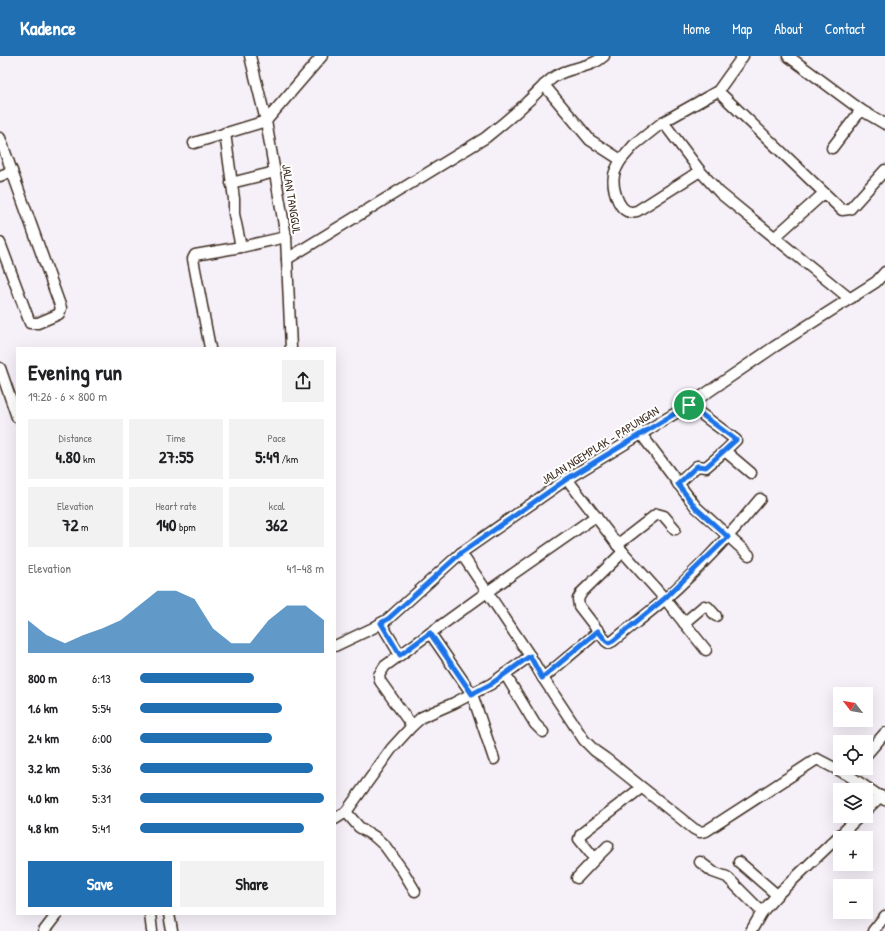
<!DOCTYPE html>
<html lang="en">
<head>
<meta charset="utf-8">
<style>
  :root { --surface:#fff; --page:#f2f2f2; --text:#202124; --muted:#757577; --accent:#1f6fb2 }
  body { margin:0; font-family:"Patrick Hand",sans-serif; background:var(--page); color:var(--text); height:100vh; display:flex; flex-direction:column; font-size:15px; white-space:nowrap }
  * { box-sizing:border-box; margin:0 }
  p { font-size:13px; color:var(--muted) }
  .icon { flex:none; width:22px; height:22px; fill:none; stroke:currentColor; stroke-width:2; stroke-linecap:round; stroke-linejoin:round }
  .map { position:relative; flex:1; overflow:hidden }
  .panel { position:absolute; left:16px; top:291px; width:320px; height:568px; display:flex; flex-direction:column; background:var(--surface); border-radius:0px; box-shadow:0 4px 16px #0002 }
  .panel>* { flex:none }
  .needle { width:26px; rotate:301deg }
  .fabs { position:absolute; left:833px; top:631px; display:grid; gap:8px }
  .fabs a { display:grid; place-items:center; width:40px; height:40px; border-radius:0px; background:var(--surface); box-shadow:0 4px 16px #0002; font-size:20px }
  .pin { position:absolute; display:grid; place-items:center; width:34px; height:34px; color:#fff; margin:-17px; border:2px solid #fff; border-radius:50%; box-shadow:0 1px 4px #0007 }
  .round { display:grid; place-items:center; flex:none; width:42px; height:42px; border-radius:0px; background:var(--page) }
  .summary { display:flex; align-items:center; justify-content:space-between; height:68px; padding:0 12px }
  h1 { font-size:22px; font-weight:700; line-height:30px }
  .stats { display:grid; grid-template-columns:repeat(3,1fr); gap:6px; height:68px; padding:4px 12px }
  .stats div { display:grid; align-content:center; border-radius:0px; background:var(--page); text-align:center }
  .stats b { font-size:17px; font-weight:700 }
  .stats small { font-size:11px; font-weight:400 }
  .stats p { font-size:11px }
  .chart { height:112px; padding:8px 12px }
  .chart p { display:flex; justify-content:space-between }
  .chart svg { width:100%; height:72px; margin-top:4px; fill:var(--accent); opacity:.7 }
  .primary-button { display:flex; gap:8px; margin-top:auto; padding:8px 12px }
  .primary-button a { flex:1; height:46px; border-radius:0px; background:var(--accent); color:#fff; font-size:16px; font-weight:700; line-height:46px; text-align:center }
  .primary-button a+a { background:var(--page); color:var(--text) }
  ul { padding:0 12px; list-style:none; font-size:13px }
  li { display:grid; grid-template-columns:64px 48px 1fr; align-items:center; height:30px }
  li i { height:10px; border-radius:5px; background:var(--accent) }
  header { display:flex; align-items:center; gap:24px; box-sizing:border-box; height:56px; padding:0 20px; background:var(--accent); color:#fff }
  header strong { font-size:19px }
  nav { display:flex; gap:22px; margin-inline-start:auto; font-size:14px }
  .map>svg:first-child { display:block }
</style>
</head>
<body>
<header>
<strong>Kadence</strong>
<nav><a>Home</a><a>Map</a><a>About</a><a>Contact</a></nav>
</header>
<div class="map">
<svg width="885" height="875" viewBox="0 0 885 875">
  <rect width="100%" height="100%" fill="#f6f0f9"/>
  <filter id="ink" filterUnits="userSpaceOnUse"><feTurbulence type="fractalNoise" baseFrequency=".025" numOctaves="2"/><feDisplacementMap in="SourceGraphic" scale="8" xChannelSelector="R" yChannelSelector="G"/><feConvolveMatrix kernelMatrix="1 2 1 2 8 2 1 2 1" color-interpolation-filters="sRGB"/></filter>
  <g filter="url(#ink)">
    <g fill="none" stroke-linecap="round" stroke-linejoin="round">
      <defs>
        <g id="minor">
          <polyline points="250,0 266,65 286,181 291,292"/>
          <polyline points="788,0 861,54 885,68"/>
          <path d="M544,29L590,84L621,104C618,109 615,114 614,119C612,129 617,155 631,156C633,156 635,155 637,155L700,115"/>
          <polyline points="718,35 842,154 850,153 885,114"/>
          <polyline points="663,66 718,35 743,0"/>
          <polyline points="225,77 234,143 234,158 241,191"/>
          <polyline points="0,82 61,252 59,258 38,267 30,267 0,187"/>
          <polyline points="194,87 266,65 322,0"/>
          <polyline points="832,92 861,54"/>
          <polyline points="621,104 634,89 663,66 700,115 720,137 849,242"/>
          <polyline points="0,120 12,115"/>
          <polyline points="231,127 275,116"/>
          <polyline points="774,182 824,137"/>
          <path d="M287,203L485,82C500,70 514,59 527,46C536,38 544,28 554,21C570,10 590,13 604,0"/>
          <polyline points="210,292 193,203 195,199 241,191 286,181"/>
          <polyline points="0,312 17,361"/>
          <polyline points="689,349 736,384 725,395 751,417"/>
          <polyline points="641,378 696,451 749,499"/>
          <polyline points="567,423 623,496 665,543 706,594"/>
          <polyline points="678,428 697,410 706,411 725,395"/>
          <polyline points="617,489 657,458 664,460 675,473"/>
          <path d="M623,496L582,536L578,543L579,550L606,585L609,587L613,585C630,571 649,557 665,543C700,512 731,478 760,443"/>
          <polyline points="461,497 530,600 543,622 584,684 595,695 605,702 694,773 700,776 706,775 817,703 848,719 885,744"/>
          <polyline points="381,567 400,599"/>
          <polyline points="684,567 704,550 708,551 716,560"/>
          <polyline points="430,577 472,638 494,703"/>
          <polyline points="335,590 373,572 388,563 461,497 567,423 689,349 774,291 876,226 885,216"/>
          <polyline points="505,618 535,668 543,676"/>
          <polyline points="543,622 599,575"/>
          <polyline points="412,670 380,625 379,619 385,610 487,536 596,460"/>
          <polyline points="866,699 885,677"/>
          <polyline points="866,754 881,740"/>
          <polyline points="346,756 359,771 375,781 385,790 403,815 415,835"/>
          <polyline points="335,763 346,756 392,692 412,670 422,661 454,647 491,628 530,600"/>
          <polyline points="595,803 608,790"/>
          <polyline points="700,806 713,816 727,821 762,856"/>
          <polyline points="739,806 777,839"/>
          <polyline points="577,822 595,803 579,783 581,778 641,732"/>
          <polyline points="150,858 152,875"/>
          <polyline points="169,858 172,875"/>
          <polyline points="44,875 57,858"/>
          <polyline points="751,875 762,856 777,839 860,760"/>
          <polyline points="873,875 885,860"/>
        </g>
      </defs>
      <!-- minor casing -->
      <use href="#minor" stroke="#3b2a1e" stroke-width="13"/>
      <!-- minor -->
      <use href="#minor" stroke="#fff" stroke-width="10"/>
    </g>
  </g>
  <g fill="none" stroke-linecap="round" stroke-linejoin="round" filter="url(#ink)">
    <defs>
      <polygon id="route" points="689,349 736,384 706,411 697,410 678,428 696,452 728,481 664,543 613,585 609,587 606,585 598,575 542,622 530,600 491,628 472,638 430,577 400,599 381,567 388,563 461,497 567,423"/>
    </defs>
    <!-- route casing -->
    <use href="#route" stroke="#fff" stroke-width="8"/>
    <!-- route -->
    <use href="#route" stroke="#1a73e8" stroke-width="5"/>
  </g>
  <g text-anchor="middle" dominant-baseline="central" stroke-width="4" stroke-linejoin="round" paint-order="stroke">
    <!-- street labels -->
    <g font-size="12" fill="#3b2a1e" stroke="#fff">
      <text transform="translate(292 143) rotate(81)">JALAN TANGGUL</text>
      <text transform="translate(600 389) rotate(-32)">JALAN NGEMPLAK - PAPUNGAN</text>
    </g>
  </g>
</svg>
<div class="fabs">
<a><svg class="needle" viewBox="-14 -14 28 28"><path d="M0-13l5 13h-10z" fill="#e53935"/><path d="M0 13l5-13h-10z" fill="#757577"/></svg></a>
<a><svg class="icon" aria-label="locate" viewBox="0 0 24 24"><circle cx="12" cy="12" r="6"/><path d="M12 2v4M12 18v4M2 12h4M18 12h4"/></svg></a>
<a><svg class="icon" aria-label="layers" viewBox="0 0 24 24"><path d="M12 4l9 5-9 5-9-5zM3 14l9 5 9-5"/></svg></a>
<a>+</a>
<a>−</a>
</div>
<div class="pin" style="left:689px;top:349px;background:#1e9e55"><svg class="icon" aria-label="arrive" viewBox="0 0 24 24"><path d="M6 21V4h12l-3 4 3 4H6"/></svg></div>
<section class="panel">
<div class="summary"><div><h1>Evening run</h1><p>19:26 · 6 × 800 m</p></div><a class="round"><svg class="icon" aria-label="share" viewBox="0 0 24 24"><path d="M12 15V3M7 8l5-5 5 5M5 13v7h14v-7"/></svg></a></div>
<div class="stats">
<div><p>Distance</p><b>4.80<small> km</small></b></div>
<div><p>Time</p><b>27:55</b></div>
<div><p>Pace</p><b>5:49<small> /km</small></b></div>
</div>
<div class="stats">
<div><p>Elevation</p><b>72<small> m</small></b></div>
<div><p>Heart rate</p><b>140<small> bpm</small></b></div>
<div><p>kcal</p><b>362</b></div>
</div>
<div class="chart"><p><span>Elevation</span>41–48 m</p>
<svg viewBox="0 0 160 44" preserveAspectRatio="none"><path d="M0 44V24L10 33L20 38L30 33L40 29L50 24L60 15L70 6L80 6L90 11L100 29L110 38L120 38L130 24L140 15L150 15L160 24V44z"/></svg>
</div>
<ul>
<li><b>800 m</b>6:13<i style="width:62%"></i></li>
<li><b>1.6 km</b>5:54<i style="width:77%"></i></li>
<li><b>2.4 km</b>6:00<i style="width:72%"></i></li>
<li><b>3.2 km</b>5:36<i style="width:94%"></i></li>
<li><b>4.0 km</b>5:31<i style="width:100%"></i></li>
<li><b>4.8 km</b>5:41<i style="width:89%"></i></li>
</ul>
<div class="primary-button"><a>Save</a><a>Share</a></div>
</section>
</div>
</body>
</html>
